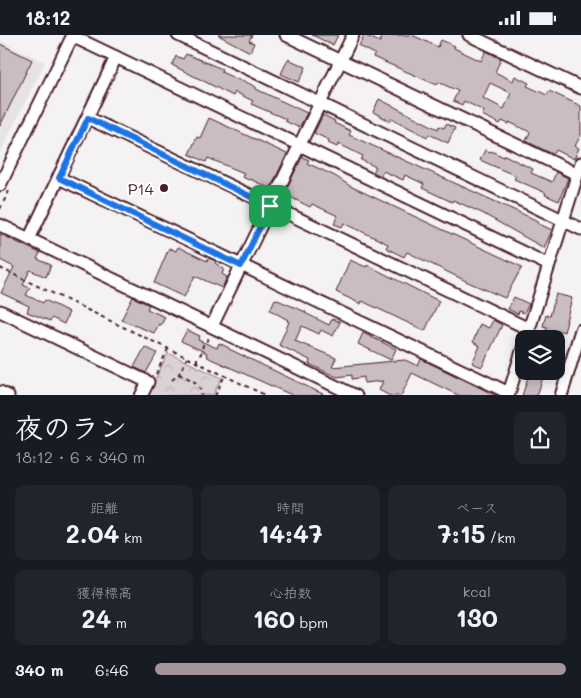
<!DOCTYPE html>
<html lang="ja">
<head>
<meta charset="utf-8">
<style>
  :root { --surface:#171b24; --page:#20242c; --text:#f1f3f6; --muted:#9ea1a6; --accent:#a6949b }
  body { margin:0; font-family:Mali,"Klee One",sans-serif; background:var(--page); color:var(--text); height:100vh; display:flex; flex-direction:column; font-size:19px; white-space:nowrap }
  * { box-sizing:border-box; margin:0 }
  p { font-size:16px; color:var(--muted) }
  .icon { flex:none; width:28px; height:28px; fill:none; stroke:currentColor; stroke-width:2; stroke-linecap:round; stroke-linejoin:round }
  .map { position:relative; height:360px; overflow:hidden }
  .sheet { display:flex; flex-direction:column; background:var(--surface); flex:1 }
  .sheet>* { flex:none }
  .controls { position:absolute; left:515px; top:295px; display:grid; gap:10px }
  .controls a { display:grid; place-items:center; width:50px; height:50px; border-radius:10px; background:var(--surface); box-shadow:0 2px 12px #0003; font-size:25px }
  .pin { position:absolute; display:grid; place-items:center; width:42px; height:42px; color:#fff; margin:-21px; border-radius:10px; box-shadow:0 2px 8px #0006 }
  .round { display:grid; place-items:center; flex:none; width:52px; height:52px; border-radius:10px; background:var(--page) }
  .head { display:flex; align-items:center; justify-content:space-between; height:85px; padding:0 15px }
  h1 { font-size:28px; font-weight:700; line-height:38px }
  .metrics { display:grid; grid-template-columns:repeat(3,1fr); gap:8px; height:85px; padding:5px 15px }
  .metrics div { display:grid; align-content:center; border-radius:10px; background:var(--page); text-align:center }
  .metrics b { font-size:25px; font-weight:700 }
  .metrics small { font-size:14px; font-weight:400 }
  .metrics p { font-size:14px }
  ul { padding:0 15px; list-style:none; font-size:16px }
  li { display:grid; grid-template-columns:80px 60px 1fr; align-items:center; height:38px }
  li i { height:12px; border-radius:6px; background:var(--accent) }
  .status { display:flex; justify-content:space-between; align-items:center; height:35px; padding:0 25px; background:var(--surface); direction:ltr }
  .status svg { height:14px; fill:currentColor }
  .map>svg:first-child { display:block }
</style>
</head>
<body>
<div class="status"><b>18:12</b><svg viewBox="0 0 49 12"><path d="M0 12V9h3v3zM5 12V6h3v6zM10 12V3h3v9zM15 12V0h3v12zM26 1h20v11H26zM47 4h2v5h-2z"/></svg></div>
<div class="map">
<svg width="581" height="361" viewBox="0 0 581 361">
  <defs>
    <pattern id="park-crowns" width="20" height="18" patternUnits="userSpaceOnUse" patternTransform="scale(1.25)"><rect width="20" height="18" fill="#dbd2d5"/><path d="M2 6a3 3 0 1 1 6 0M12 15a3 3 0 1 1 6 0" fill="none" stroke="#bdb4b7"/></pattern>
  </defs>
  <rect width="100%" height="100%" fill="#f4f2f2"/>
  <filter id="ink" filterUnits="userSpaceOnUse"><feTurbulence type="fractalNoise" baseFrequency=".02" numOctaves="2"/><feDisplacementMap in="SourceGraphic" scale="10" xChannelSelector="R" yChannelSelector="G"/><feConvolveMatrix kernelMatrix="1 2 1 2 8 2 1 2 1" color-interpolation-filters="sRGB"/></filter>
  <g filter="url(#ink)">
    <!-- built -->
    <polygon fill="#e7e2e3" points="0,6 45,27 0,118"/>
    <!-- park -->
    <polygon fill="url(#park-crowns)" stroke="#927880" points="168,318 222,343 213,360 147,361"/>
    <!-- building -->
    <g fill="#cabdc1" stroke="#4a1f2b" fill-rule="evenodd">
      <polygon points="218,0 252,0 249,6 254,8 250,17"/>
      <polygon points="312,0 338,0 333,10"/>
      <path d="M364,0L380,7L383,0H412L438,12L441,5L455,11L454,13L481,26L486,16L501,24L495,37L513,46L515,41L529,48L527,51L547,60L549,56L581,71V100L575,111L579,113L574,124L556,115L554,119L546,116L526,106L530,97L509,87V89L502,86L500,89L482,80L484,76L464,66L462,70L453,66L458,56L438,47L437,50L373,22L375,19L359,11ZM490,48L511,58L504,74L483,63Z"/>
      <polygon points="0,9 32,25 0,91"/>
      <polygon points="186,19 222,34 221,37 241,46 242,45 256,52 256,54 307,78 300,91 299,91 298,92 285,86 286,84 251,69 253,66 235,57 233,61 172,30 176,21 183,24"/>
      <polygon points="288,24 306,32 299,47 281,39"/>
      <polygon points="379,64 438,94 439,91 444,93 446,89 455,93 448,108 429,99 427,102 391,83 390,86 373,77"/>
      <polygon points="323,80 335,86 334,88 351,96 349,100 538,186 537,188 552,195 544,213 482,178 453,165 452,167 422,153 424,149 405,140 403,145 383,136 381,141 373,137 376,132 361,125 363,121 339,109 337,112 328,108 329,105 314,98"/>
      <polygon points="209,83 287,119 271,152 269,153 250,144 249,145 242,142 244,138 208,123 206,127 189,119 197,102 200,103"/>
      <polygon points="485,115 490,117 491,116 504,122 505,120 518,127 533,134 531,138 552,147 556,137 568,143 559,166 545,160 546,158 514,144 516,141 480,125"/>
      <polygon points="302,122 309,125 307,128 335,141 350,151 522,232 505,263 470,248 407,217 404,222 386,213 388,209 344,188 342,192 334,189 338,181 312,169 310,172 284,159"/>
      <polygon points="0,199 40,218 37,224 51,230 46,242 30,235 23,250 30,253 26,260 43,268 45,265 69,277 64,289 52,283 50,286 27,277 29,271 1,258 14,232 0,225"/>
      <polygon points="178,212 207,226 208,223 216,226 215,228 224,234 222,239 227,242 222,253 195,241 184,262 154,248 169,213 176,216"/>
      <polygon points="350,225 366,232 367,230 439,266 425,296 362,266 361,269 336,257"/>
      <polygon points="556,259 572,263 566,286 567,286 564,297 558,295 556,304 544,304 547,292 543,291 546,280 550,281"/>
      <polygon points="133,262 149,270 147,274 165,282 161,290 159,289 154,298 121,285"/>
      <polygon points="514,262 529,269 524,278 519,276 518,279 508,274"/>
      <polygon points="275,264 306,277 305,278 329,290 332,284 340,287 333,301 321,295 319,299 302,291 295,306 336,323 332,332 405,325 418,331 421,324 497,361 460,361 412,338 401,361 390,361 379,355 383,346 364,348 364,342 352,344 352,340 337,342 309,329 310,325 279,310 289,287 287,286 288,285 270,275"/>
      <polygon points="493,285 502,290 482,332 472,328 480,311 473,307 480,289 489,293"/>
      <polygon points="187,295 200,301 198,305 217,313 219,308 229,313 229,314 327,361 294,361 211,324 206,321 207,318 181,306"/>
      <polygon points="363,298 396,314 391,325 358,309"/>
      <polygon points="145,312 157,318 146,338 134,332"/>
      <polygon points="530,336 545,336 537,361 522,361"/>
    </g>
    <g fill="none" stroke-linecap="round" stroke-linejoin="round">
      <defs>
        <g id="minor">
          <polyline points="178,0 581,194"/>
          <polyline points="286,0 577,139"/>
          <polyline points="469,0 581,53"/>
          <polyline points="72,1 549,230"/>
          <polyline points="88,83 529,294"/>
          <polyline points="59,143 509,358"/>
          <polyline points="0,150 73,0"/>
          <polyline points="0,190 356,361"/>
          <polyline points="29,204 116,22"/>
          <polyline points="0,276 148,347 141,361"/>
          <polyline points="212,291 353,0"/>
          <polyline points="526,304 581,128"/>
          <polyline points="0,357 8,361"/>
          <polyline points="508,361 524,310"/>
          <polyline points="561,361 581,295"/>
        </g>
      </defs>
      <!-- minor casing -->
      <use href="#minor" stroke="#4a1f2b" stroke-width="15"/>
      <!-- path -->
      <g stroke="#4a1f2b" stroke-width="2" stroke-dasharray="4 4" stroke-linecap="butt">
        <polyline points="0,174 9,156"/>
        <polyline points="0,233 267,361"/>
        <polyline points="197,327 197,322 201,319 203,310 209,303"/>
        <polyline points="156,339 168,314"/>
        <path d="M179,339C189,344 202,347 201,361"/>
        <polyline points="172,345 179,339 187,323"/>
        <polyline points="215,361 225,340"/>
      </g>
      <!-- minor -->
      <use href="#minor" stroke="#fff" stroke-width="11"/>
    </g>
  </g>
  <g fill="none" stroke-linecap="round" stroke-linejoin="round" filter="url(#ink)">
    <defs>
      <polygon id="route" points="88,83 270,171 241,231 59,143"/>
    </defs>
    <!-- route casing -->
    <use href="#route" stroke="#fff" stroke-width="10"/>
    <!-- route -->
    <use href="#route" stroke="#1a73e8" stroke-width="6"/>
  </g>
  <!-- markers -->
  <circle fill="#4a1f2b" stroke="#fff" stroke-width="2" cx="164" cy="153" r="5"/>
  <g text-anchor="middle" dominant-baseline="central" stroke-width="4" stroke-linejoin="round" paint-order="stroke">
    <!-- poi labels -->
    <g font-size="16" fill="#4a1f2b" stroke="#fff" text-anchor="end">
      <text x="154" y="153">P14</text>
    </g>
  </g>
</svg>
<div class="controls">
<a><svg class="icon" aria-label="layers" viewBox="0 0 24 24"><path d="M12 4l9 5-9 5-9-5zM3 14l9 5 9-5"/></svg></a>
</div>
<div class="pin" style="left:270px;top:171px;background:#1e9e55"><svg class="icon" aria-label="arrive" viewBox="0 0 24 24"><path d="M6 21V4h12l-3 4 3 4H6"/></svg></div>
</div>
<section class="sheet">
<div class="head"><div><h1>夜のラン</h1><p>18:12 · 6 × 340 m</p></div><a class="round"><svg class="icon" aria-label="share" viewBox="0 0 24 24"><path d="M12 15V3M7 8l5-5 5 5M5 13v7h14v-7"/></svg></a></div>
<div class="metrics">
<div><p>距離</p><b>2.04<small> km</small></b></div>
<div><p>時間</p><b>14:47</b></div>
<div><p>ペース</p><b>7:15<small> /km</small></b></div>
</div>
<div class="metrics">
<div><p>獲得標高</p><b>24<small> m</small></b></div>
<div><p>心拍数</p><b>160<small> bpm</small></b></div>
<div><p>kcal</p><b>130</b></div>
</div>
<ul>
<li><b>340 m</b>6:46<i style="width:100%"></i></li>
</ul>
</section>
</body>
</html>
